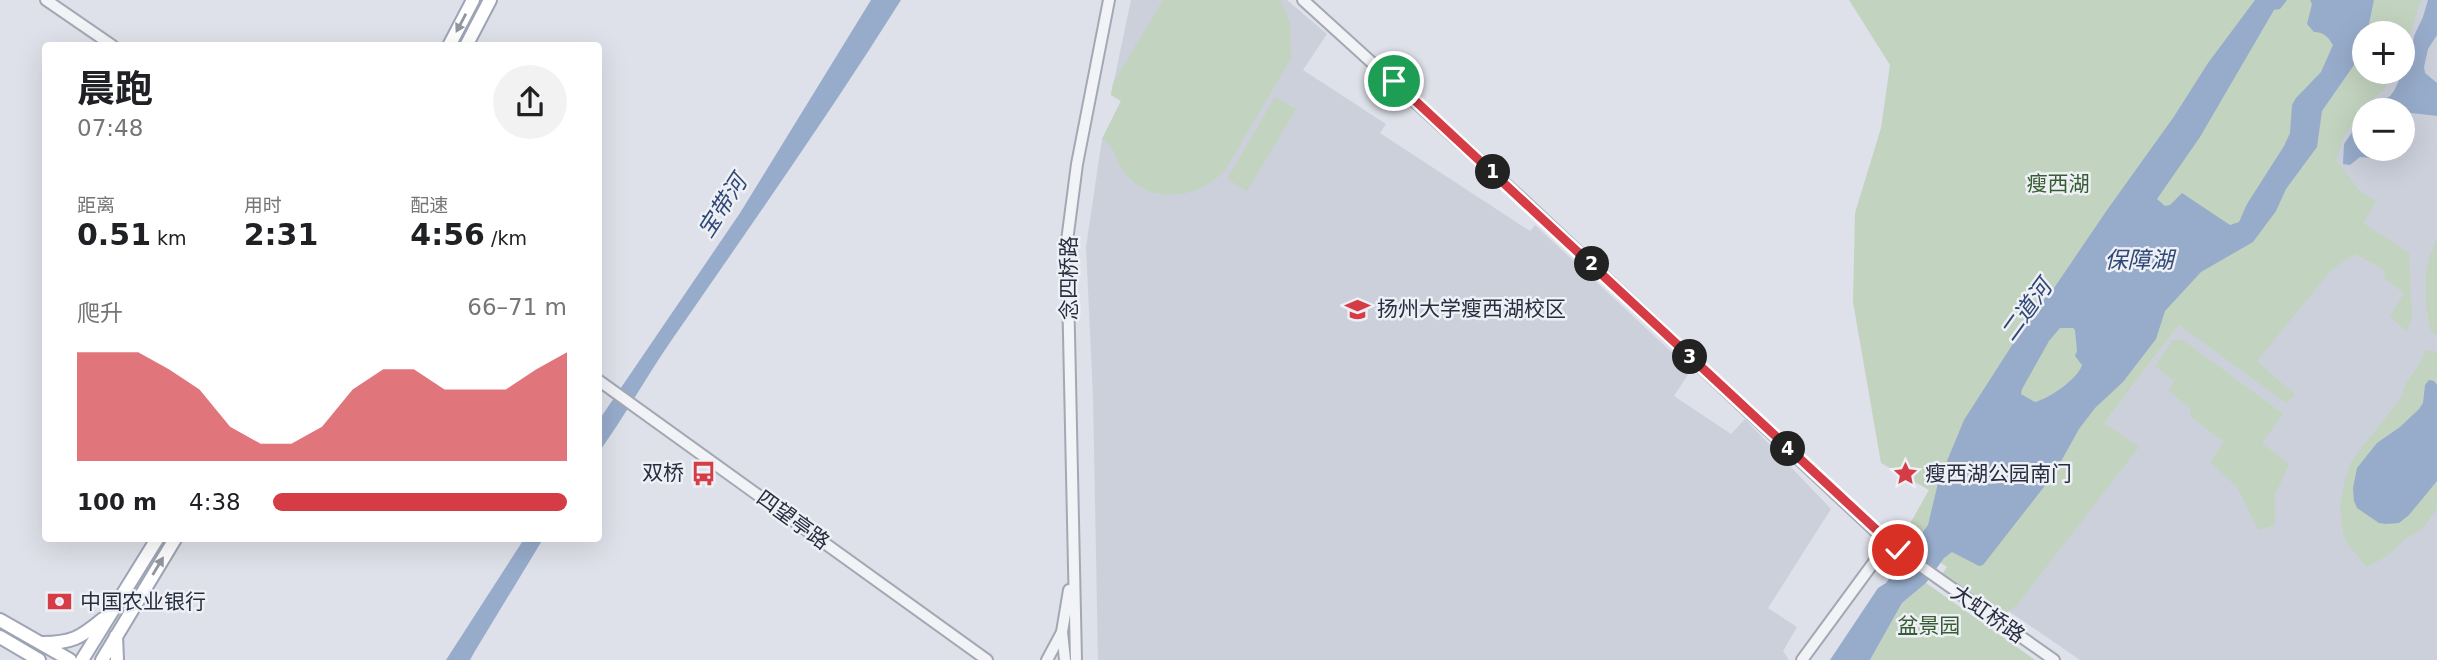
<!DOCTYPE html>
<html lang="zh">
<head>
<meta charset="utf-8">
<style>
  :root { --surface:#fff; --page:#f2f2f2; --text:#202124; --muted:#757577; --accent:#d53c46 }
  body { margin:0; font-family:"DejaVu Sans","Noto Sans SC",sans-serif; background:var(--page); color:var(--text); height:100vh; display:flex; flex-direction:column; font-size:26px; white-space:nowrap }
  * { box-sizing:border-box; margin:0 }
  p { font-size:23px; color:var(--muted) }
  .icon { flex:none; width:38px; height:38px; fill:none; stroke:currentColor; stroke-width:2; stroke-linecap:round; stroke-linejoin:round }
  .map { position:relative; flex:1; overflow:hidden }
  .sheet { position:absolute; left:42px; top:42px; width:560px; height:500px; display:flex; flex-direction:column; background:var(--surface); border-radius:7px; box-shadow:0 7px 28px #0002 }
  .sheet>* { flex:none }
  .buttons { position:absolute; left:2352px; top:21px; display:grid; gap:14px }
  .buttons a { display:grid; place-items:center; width:63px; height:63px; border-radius:50%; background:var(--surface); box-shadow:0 7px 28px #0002; font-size:35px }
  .pin { position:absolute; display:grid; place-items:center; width:60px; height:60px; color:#fff; margin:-30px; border:4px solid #fff; border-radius:50%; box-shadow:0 2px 7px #0007 }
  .km { position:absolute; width:35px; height:35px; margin:-18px; border-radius:50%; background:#222; color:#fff; font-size:19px; line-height:35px; text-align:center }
  .round { display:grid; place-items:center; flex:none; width:74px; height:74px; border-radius:37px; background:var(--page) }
  .headline { display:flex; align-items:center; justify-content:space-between; height:119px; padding:0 35px }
  h1 { font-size:38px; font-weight:700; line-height:52px }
  .metrics { display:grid; grid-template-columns:repeat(3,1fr); gap:10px; height:119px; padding:7px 35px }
  .metrics div { display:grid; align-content:center }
  .metrics b { font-size:30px; font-weight:700 }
  .metrics small { font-size:19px; font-weight:400 }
  .metrics p { font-size:19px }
  .chart { height:196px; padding:14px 35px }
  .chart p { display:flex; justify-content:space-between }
  .chart svg { width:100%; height:126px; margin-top:7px; fill:var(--accent); opacity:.7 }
  ul { padding:0 35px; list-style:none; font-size:23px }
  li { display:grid; grid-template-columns:112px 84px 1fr; align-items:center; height:52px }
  li i { height:18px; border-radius:9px; background:var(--accent) }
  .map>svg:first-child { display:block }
</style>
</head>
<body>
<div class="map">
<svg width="2437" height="660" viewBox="0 0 2437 660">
  <rect width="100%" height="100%" fill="#dee1e9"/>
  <!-- built -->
  <g fill="#ccd0db" fill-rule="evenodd">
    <polygon points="1131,0 1287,0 1327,34 1303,70 1386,124 1380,133 1530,231 1535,225 1691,370 1674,396 1731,434 1745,419 1831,509 1768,608 1797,627 1783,651 1789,660 1098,660 1093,396 1086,247 1102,139 1121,101 1111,95"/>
    <path d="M2412,0H2437V660H2080L1984,594L2074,462L2373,72H2403V33ZM2364,110H2403V149H2364Z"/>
  </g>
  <!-- green -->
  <g fill="#c2d3bf">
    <path d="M1163,0H1280L1290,23L1291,58L1226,169C1200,198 1152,206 1125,174C1114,160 1117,148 1102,139L1121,101L1111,95L1113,83Z"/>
    <polygon points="1849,0 2421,0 2403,56 2403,33 2364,33 2364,72 2394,72 2383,91 2366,105 2344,136 2336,160 2358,189 2376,202 2363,223 2409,253 2412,316 2407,332 2390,316 2404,293 2384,278 2385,270 2355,254 2332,269 2257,361 2295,395 2286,403 2179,325 2104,423 2139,447 2017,605 2002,616 1942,574 1947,567 1903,536 1929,490 1881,463 1853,302 1855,213 1881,128 1890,65"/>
    <polygon points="1275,97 1296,109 1247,191 1227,179"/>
    <path d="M2437,240V336L2432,332L2429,326C2425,297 2421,266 2437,240Z"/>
    <polygon points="2173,340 2183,340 2283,414 2262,443 2289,464 2275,495 2275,525 2258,530 2237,487 2210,462 2224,442 2191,417 2190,408 2169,391 2174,381 2155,366"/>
    <path d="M2425,350L2437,352V385L2434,381L2425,385C2424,390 2425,397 2423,402C2419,416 2390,434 2377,443L2409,515L2437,481V509L2421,530L2404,540L2390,554L2367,567L2349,546L2343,534L2340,506L2345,480L2352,460L2401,398L2405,385L2420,363Z"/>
    <polygon points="1926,583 2035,660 1870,660 1902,603"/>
  </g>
  <!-- water -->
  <g fill="#97accb" fill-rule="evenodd">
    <path d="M871,0H901C828,116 749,228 671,341C646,377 625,416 599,452V420L740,213Z"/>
    <path d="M2255,0H2287L2280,9L2274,10L2200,137L2157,199L2165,206L2170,205L2182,193L2230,225L2239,222L2247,204L2284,146L2290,133L2292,105L2296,98L2321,72L2333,45C2328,37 2324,32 2314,32L2307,24L2312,4L2310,0H2374L2367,33H2364L2363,52L2322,111L2317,147L2286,189L2276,211L2253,242L2201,272L2165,311L2156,339L2123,382L2095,408L2079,429L2054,474L1983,565L1979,566L1952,552L1944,558L1926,583L1902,603L1870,660H1830L1878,588L1886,583L1928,525L1938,483H1944L1948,475L1942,473L1964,420L2036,308L2052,291L2107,210L2173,118L2208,63ZM2060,328H2073L2075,330L2077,351L2075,356L2082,365C2078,379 2048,399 2035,402L2021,394L2022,389L2049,341Z"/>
    <polygon points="2428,0 2437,0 2437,35 2428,49 2424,67 2425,73 2437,83 2437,116 2403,112 2403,110 2368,110 2390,96 2394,91 2411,55 2414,36 2423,17"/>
    <polygon points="2364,115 2364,149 2374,149 2376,152 2372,158 2360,157 2350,165 2343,164 2344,144"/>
    <polygon points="2429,380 2434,381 2437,385 2437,481 2409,515 2399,523 2386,524 2379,523 2357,508 2354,501 2353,488 2357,468 2377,443 2400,427 2419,409 2423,403 2425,385"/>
    <polygon points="524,539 543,539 475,651 470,660 446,660"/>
  </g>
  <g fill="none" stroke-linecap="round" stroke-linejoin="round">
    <defs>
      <g id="minor">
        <polyline points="46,0 113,46"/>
        <polyline points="1303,0 1521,198 1888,543 2054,660"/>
        <polyline points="598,380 987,660"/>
        <polyline points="1047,660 1062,632"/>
        <polyline points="1065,660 1062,632 1069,590"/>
        <polyline points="1076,660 1067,241 1077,164 1109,0"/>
        <polyline points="1802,660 1888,543"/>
      </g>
      <g id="major">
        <polyline points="449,46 473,0"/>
        <polyline points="466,46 490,0"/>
        <polyline points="0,620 70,660"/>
        <polyline points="116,636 117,660"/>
        <polyline points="0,637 39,660"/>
        <path d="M42,643C72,643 80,638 103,619"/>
        <polyline points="82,660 157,539"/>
        <polyline points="102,660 175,539"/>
      </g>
    </defs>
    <!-- minor casing -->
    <use href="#minor" stroke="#a3a8b3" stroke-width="14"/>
    <!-- major casing -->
    <use href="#major" stroke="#9da4b5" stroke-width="16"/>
    <!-- minor -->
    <use href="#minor" stroke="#f1f3f7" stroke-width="10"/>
    <!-- major -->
    <use href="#major" stroke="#fff" stroke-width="12"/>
  </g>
  <!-- one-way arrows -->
  <defs><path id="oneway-solid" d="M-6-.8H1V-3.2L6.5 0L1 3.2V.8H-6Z" transform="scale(1.75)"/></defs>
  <g fill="#9396a0">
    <use href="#oneway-solid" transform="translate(461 23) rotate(118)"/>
    <use href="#oneway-solid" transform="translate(158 566) rotate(-59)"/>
  </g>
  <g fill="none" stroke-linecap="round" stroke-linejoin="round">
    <defs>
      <polyline id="route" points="1394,81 1898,550"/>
    </defs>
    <!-- route casing -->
    <use href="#route" stroke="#fff" stroke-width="14"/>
    <!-- route -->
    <use href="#route" stroke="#d53c46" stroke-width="9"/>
  </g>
  <!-- icons -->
  <defs>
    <symbol id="university-bare" viewBox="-9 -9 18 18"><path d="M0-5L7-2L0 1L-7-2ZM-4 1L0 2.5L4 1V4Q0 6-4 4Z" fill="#d53c46" stroke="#eef0f6" stroke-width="2.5" paint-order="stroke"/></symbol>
    <symbol id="bus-bare" viewBox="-9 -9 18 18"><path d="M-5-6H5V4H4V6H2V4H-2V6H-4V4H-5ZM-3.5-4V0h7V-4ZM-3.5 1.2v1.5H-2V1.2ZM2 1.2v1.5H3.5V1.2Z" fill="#d53c46" stroke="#eef0f6" stroke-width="2.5" paint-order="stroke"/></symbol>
    <symbol id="sight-bare" viewBox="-9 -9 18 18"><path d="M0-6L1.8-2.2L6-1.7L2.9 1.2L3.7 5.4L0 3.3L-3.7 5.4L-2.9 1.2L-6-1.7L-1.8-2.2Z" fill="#d53c46" stroke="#eef0f6" stroke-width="2.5" paint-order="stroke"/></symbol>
    <symbol id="bank-bare" viewBox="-9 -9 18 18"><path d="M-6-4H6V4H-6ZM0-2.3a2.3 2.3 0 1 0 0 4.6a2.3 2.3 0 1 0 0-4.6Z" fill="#d53c46" stroke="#eef0f6" stroke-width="2.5" paint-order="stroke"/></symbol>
  </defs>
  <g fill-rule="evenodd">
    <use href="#university-bare" x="1340" y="292" width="35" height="35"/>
    <use href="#bus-bare" x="686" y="456" width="35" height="35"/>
    <use href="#sight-bare" x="1888" y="456" width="35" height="35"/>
    <use href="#bank-bare" x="42" y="584" width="35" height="35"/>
  </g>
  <g text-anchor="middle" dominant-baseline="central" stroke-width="5" stroke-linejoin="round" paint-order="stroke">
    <!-- park labels -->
    <g font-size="21" fill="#375d33" stroke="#eef0f6">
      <text x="2058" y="184">瘦西湖</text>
      <text x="1929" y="626">盆景园</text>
    </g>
    <!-- street labels -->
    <g font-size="21" fill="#272e40" stroke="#eef0f6">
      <text transform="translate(1069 278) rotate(-90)">念四桥路</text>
      <text transform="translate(793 520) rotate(36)">四望亭路</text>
      <text transform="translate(1988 614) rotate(35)">大虹桥路</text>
    </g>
    <!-- poi labels -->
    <g font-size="21" fill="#272e40" stroke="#eef0f6" text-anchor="start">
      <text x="1377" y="309">扬州大学瘦西湖校区</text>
      <text x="684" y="473" text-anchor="end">双桥</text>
      <text x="1925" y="474">瘦西湖公园南门</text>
      <text x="80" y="602">中国农业银行</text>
    </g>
    <!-- water labels -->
    <g font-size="23" font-style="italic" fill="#2f4876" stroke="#eef0f6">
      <text transform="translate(722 206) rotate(-57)">宝带河</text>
      <text x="2139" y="260">保障湖</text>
      <text transform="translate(2026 310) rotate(-54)">二道河</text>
    </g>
  </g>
</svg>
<div class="buttons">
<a>+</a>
<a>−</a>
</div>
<div class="pin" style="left:1394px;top:81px;background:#1e9e55"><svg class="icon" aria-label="arrive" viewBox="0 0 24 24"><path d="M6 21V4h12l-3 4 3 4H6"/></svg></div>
<div class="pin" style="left:1898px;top:550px;background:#d93025"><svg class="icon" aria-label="check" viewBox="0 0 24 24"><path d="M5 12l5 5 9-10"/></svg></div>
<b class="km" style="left:1493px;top:172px">1</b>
<b class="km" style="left:1592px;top:264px">2</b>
<b class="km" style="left:1690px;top:357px">3</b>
<b class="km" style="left:1788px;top:449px">4</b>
<section class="sheet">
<div class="headline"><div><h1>晨跑</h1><p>07:48</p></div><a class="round"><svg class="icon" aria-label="share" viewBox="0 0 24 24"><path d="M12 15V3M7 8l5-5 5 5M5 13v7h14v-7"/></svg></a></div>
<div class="metrics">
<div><p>距离</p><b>0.51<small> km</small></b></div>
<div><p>用时</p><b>2:31</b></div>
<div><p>配速</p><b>4:56<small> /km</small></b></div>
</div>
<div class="chart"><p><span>爬升</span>66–71 m</p>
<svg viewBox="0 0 160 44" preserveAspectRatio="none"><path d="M0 44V6L10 6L20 6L30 12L40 19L50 32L60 38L70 38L80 32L90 19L100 12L110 12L120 19L130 19L140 19L150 12L160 6V44z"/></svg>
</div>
<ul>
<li><b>100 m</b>4:38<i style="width:100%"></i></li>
</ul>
</section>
</div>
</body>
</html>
